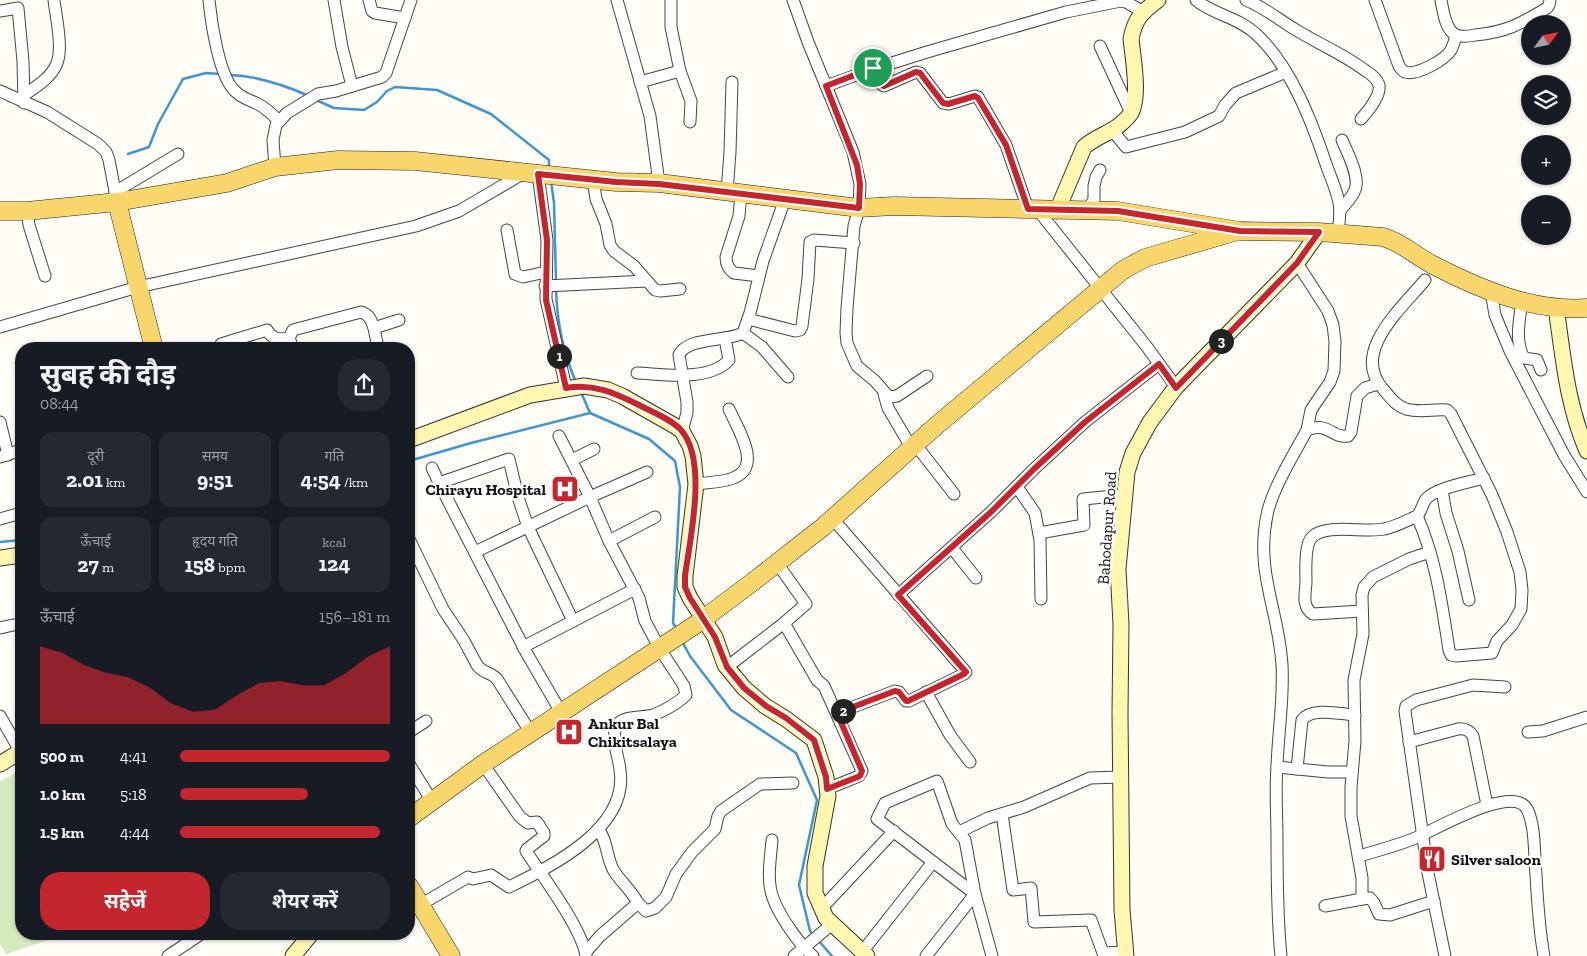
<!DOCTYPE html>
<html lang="hi">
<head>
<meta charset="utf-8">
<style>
  :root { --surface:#171b24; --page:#242831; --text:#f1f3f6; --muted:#9ea1a6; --accent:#c4262e }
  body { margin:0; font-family:"Zilla Slab","Noto Sans Devanagari",serif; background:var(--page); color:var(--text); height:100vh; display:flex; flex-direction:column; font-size:19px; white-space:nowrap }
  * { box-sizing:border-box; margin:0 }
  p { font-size:16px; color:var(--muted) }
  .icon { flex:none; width:28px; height:28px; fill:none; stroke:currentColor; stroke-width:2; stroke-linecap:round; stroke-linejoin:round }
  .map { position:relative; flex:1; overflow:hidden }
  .sheet { position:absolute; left:15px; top:342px; width:400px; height:598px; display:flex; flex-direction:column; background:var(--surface); border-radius:20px; box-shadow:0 1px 4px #0004 }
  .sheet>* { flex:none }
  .needle { width:32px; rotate:57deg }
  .buttons { position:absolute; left:1521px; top:15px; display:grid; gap:10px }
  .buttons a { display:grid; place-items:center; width:50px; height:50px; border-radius:50%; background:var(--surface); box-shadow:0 1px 4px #0004; font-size:25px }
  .pin { position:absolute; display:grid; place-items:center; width:42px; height:42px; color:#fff; margin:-21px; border:2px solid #fff; border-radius:50%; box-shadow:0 1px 5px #0007 }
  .km { position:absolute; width:25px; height:25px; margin:-12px; border-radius:50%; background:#222; color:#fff; font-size:14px; line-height:25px; text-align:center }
  .round { display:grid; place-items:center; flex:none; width:52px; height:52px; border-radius:20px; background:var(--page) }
  .head { display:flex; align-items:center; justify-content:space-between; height:85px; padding:0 25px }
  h1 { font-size:28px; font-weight:700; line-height:38px }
  .stats { display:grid; grid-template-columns:repeat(3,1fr); gap:8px; height:85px; padding:5px 25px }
  .stats div { display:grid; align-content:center; border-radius:12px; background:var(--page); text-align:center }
  .stats b { font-size:21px; font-weight:700 }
  .stats small { font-size:14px; font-weight:400 }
  .stats p { font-size:14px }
  .chart { height:140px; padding:10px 25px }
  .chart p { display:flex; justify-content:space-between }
  .chart svg { width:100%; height:90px; margin-top:5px; fill:var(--accent); opacity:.7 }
  .action { display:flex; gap:10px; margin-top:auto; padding:10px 25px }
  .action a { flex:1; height:58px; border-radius:20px; background:var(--accent); color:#fff; font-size:20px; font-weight:700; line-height:58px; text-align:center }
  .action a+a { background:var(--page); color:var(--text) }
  ul { padding:0 25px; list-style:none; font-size:16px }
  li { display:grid; grid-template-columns:80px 60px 1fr; align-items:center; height:38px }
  li i { height:12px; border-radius:6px; background:var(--accent) }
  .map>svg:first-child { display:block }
</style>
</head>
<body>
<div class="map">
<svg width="1587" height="956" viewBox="0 0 1587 956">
  <rect width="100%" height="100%" fill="#fffdf5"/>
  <!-- green -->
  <polygon fill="#d5ebbd" points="21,770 21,934 67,934 6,954 0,944 0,781"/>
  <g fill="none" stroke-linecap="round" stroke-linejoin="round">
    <!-- stream -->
    <g stroke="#3f96cf" stroke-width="2.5">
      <path d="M230,75C258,76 284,85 309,96"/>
      <polyline points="316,100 334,108 364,110 377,102 387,91 395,87 437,90 491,114 549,160 549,168"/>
      <polyline points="128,154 149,147 158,124 183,79 206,73 220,74"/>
      <polyline points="551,181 554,203 556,280"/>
      <path d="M556,289C557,322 563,353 576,382"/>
      <polyline points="581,392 590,413"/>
      <polyline points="409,461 471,443 590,413 649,439 675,461 680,487 673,623 677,629"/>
      <polyline points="0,542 21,540"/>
      <polyline points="682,641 690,656 731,710 796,753 817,800 799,885 810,931 814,936"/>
      <polyline points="818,940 832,956"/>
    </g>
    <defs>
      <g id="street">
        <path d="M209,0C211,21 219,77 235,91C241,98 250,100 258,104C266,108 273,115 279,121"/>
        <polyline points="334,0 342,47 352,86"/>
        <polyline points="369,0 372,11 375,13 405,18"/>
        <polyline points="617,0 650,116 659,183"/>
        <polyline points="793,0 808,42 853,152 860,184 859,208 854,226 847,308 846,333 847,343 857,366 875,381 889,397 897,396 927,376"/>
        <path d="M1196,0C1212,14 1238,17 1256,34C1291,66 1312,122 1327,167C1331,178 1337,191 1339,203C1341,213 1339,224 1338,233"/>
        <path d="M1246,0C1264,7 1279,20 1296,30C1319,44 1345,55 1366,71C1371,74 1377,79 1379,85C1381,96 1368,111 1361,119"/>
        <path d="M1375,0L1399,66C1401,69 1402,71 1405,72C1416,76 1445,60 1451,50C1453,46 1455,40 1456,35"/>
        <path d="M1441,0C1443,10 1445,30 1456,35C1461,37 1470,36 1475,35C1507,32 1520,24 1547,8L1549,5L1550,0"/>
        <polyline points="0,11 18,8 23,61 24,103"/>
        <polyline points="1100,46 1131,113"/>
        <polyline points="873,69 878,82 884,86 916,72 920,73 943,103 949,104 975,96 978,97 1006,145 1028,209"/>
        <polyline points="680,71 691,101 690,122"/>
        <polyline points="640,82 680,71 671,27 671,0"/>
        <polyline points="826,86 873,69 927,52 1066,12 1121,1 1126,2 1142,11"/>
        <polyline points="0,91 47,112 98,144 106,152 109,160 117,202"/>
        <path d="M24,95C36,87 52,77 57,63C63,47 56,17 54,0"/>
        <polyline points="1112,130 1126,147 1185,132 1219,116 1225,105 1236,93 1286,72"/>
        <polyline points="275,167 273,140 276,125 287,113 318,94 336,91 382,77 386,73 411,0"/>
        <polyline points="538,174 547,240 546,299 566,388"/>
        <polyline points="593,179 596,199 606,224 610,245 614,251 634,266 655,290 660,291 680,289"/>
        <polyline points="115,192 178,154"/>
        <polyline points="727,192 730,152 732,82"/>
        <path d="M741,194L739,216L726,257C726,264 728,269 734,273L759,276"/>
        <polyline points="1037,209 1147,347 1176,387"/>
        <polyline points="27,211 29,225 45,276"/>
        <polyline points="1086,211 1094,200 1094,186 1096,177 1100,170"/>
        <path d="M1340,211C1344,205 1351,199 1354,192C1362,179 1347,152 1342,140"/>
        <polyline points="507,230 515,274 523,277 546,272"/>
        <polyline points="1297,263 1328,311 1333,325 1335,341 1334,371 1330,382 1311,410 1307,430"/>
        <polyline points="545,286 647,281"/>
        <polyline points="1491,291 1495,315 1510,351 1564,455 1587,492"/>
        <path d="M1522,300C1520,319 1514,340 1524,358L1537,360L1541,370"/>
        <polyline points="748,319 795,331 800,330 802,326 808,279 810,242 814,240 854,243"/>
        <polyline points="0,327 138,287 416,226 459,211 524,173"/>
        <polyline points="743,333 762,347 788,377"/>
        <path d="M289,338L293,330L361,312C370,315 371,320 374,328"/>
        <path d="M223,349L221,344L267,330C272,339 279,340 289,338L293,349"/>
        <polyline points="374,349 377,343 374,328 399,320"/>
        <path d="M637,373C663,374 709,382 729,360L725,338"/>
        <polyline points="884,394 888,408 911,447"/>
        <polyline points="0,422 8,455"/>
        <path d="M682,431L687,413V402L679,355C687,337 726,342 743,333L750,313L763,261L785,199"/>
        <polyline points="915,444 954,494"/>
        <polyline points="0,457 21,450"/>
        <polyline points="572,460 594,449"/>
        <polyline points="432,468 441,487"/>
        <path d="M696,484C706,483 717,482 727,480C766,471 739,432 729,409"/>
        <polyline points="1017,487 1035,513 1040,540 1041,599"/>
        <polyline points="1442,490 1446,513 1458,551 1469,600"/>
        <path d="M1417,516C1436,559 1442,605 1449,650L1451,655L1456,656L1492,653L1497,641L1512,625L1521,609L1522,590L1520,572L1507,532L1492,495L1451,414L1447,410C1433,409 1420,413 1406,409C1395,405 1390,397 1383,389C1350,352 1402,308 1425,280"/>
        <polyline points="0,519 21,513"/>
        <polyline points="833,519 966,672 964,674 909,701 906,701 899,692 895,691 837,713"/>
        <polyline points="1039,533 1084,525 1083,499 1125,495"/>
        <path d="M409,539L443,609L463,639L477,665C482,673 491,672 497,679L531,733"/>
        <polyline points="609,541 655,517"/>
        <polyline points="952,548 976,578"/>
        <polyline points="475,552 590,497 559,436"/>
        <polyline points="1430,552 1409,559 1373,577 1364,587 1362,595 1363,634 1354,680 1355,741 1351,787 1351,816 1362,878 1362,899 1370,898 1374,903 1379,914 1390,915 1434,901"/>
        <polyline points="777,563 806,604 784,623 817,680 824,686 862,771 859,776 827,789"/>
        <polyline points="898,595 991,512 1034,469 1085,422 1159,364"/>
        <path d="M1362,611L1313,614C1302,608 1305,594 1306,583C1306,572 1304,545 1312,537C1326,523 1365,533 1384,529C1395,527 1406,521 1417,516C1422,511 1422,504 1426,499C1435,488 1470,482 1484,478"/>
        <polyline points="0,628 18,624"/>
        <polyline points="523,647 635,589"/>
        <polyline points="727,667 784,623"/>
        <polyline points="926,692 950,735 970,762"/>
        <polyline points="562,714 526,652 441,487 445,481 509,459 518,497 528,527 573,621"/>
        <polyline points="0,716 20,751"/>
        <polyline points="409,732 426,721"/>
        <polyline points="1528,732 1543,731 1587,717"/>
        <path d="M1409,742L1458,729C1465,728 1469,730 1473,736L1487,805"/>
        <polyline points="409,764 432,801"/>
        <path d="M483,764L520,817L528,823L537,822L544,833V836L527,849L526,851C542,876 582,928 586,956"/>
        <polyline points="1277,767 1328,772 1352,772"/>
        <path d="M1297,769L1302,720C1312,707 1340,714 1355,715"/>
        <polyline points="1002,814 1013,890 1031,888 1034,922 1091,920 1103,953 1125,952"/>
        <polyline points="959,832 988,818 1024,807 1090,778 1121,777"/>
        <path d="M772,840C768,882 765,893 790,929C797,939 803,948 813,956"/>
        <path d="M1359,856C1377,851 1395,846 1413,839C1433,831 1513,783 1527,809C1534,823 1534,842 1535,858C1537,890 1538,924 1544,956"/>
        <polyline points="975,894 877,819 885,803 937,781 952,824 965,840 975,894 992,956"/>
        <polyline points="638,903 646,911 655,908 666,897 676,874 692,852 715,829 718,816 721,811 760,784 793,783"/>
        <path d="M420,905L468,877L473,879L491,875L509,887C552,866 629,828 620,770C619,758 610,736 617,725C624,715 643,718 653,715C664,711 678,703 686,695L684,686L660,649L645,621L639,598L609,541L590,497L647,472"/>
        <polyline points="1325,906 1362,899"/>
        <polyline points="821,909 894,831"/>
        <path d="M586,952L600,936L638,903C631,890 621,882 614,871C606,858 608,841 598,829"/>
        <polyline points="862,952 933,862"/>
        <polyline points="168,956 201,934"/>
        <polyline points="794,956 832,924"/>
        <polyline points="926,956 975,894"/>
        <path d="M1281,956C1277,917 1277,878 1277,839C1277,815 1275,791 1277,767C1278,733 1284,699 1282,665C1279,611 1255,572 1267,515C1272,489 1294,454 1307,430C1329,421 1332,439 1348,436L1351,432L1357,396L1365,388L1378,384"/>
        <polyline points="1445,956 1428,873 1405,711 1406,706 1416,700 1473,685 1505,687"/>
      </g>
      <g id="secondary">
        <path d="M1057,211L1084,147C1094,138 1107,134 1117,127C1122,123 1128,118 1131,113C1140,96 1133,58 1131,39C1135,18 1142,12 1158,0"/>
        <path d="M1556,307C1563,356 1567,405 1587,451"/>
        <polyline points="409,440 530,395 584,386 608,390 622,396 675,426 682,431 690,446 693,456 696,484 685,576 685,587 690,598 715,637 725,665 744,688 765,706 786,719 814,740 826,777 828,796 815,866 815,893 826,918 867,956"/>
        <polyline points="0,558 21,555"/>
        <polyline points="0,764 21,751"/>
        <polyline points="293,956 311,934"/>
        <polyline points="1126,956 1122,910 1120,713 1121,624 1118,569 1127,472 1133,453 1150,422 1176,387 1297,263 1319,232"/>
      </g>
      <g id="primary">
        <polyline points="117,202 154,349"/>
        <path d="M0,211H27L117,202L227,183L275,167L338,160L415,161L616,182L659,183L859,208L894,206L1118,211L1240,231L1319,232L1383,237C1401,242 1416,256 1433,265C1479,289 1534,312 1587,308"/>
        <polyline points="409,818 483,764 698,623 754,581 823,527 937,425 1123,270 1145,258 1234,232"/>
        <polyline points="409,886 451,956"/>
      </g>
    </defs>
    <!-- street casing -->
    <use href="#street" stroke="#444" stroke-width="13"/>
    <!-- secondary casing -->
    <use href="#secondary" stroke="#333" stroke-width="17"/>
    <!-- primary casing -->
    <use href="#primary" stroke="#222" stroke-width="19"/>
    <!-- street -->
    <use href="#street" stroke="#fff" stroke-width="11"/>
    <!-- secondary -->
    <use href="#secondary" stroke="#fff6b0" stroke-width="15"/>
    <!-- primary -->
    <use href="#primary" stroke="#f9d66b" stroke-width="18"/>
  </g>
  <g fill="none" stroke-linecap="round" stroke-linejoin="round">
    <defs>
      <path id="route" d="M873,68L878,82L884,86L916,72L920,73L943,103L948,104L975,96L978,98L1006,145L1028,209L1118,211L1240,231L1319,232L1297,263L1176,388L1159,364L1085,422L1034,469L991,512L898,595L966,672L964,674L908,701H906L899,692L895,691L837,713L862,771L860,776L827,789L826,777L814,740L786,718L766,706L744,688L727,667L715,637L690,598L685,587V576C690,539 708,460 681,430C671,419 652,412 639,405C615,393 593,383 566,388L546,300L547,240L538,174L616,182L659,184L859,208L860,184L857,165L826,86Z"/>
    </defs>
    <!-- route casing -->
    <use href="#route" stroke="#fff" stroke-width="10"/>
    <!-- route -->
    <use href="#route" stroke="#c4262e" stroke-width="6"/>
  </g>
  <!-- icons -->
  <defs>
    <symbol id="hospital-square" viewBox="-11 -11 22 22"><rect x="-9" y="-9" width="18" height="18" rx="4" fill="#c4262e" stroke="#fff"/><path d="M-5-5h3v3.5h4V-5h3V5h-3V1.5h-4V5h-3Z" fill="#fff"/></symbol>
    <symbol id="restaurant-square" viewBox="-11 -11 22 22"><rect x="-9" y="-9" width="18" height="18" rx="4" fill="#c4262e" stroke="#fff"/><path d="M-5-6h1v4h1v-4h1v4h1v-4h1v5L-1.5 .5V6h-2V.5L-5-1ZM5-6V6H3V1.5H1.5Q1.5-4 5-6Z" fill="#fff"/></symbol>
  </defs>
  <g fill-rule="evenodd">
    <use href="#hospital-square" x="549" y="473" width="32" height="32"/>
    <use href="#hospital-square" x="553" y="716" width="32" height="32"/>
    <use href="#restaurant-square" x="1416" y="843" width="32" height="32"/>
  </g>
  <g text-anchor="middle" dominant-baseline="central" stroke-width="5" stroke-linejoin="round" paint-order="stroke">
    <!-- poi labels -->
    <g font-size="16" font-weight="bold" fill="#111" stroke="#fff" text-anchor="start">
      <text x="546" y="489" text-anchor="end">Chirayu Hospital</text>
      <text x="588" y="723">Ankur Bal<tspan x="588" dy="18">Chikitsalaya</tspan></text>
      <text x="1451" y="859">Silver saloon</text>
    </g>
    <!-- street labels -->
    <g font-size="16" fill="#111" stroke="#fff">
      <text transform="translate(1107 528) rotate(-86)">Bahodapur Road</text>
    </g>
  </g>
</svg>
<div class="buttons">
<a><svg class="needle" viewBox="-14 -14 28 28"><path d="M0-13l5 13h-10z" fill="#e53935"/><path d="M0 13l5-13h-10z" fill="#9ea1a6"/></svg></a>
<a><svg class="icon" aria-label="layers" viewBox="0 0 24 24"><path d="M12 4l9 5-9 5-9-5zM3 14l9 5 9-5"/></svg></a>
<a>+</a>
<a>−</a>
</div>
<div class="pin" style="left:873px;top:68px;background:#1e9e55"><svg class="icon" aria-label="arrive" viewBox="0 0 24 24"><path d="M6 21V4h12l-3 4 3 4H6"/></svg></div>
<b class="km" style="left:559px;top:356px">1</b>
<b class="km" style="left:843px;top:711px">2</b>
<b class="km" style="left:1221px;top:341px">3</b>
<section class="sheet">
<div class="head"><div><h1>सुबह की दौड़</h1><p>08:44</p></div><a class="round"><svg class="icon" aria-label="share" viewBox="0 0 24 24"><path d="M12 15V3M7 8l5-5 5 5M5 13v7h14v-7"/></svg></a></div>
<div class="stats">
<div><p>दूरी</p><b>2.01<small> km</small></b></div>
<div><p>समय</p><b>9:51</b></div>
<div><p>गति</p><b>4:54<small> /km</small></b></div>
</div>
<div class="stats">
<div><p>ऊँचाई</p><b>27<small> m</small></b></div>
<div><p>हृदय गति</p><b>158<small> bpm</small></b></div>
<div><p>kcal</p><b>124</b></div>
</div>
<div class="chart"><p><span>ऊँचाई</span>156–181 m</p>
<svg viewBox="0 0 160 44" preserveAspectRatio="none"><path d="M0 44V6L10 9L20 15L30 19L40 21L50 26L60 34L70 38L80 37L90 30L100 24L110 23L120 25L130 25L140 19L150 11L160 6V44z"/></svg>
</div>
<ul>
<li><b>500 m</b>4:41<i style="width:100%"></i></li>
<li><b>1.0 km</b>5:18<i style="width:61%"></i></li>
<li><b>1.5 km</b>4:44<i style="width:95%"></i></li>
</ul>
<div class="action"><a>सहेजें</a><a>शेयर करें</a></div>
</section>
</div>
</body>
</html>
